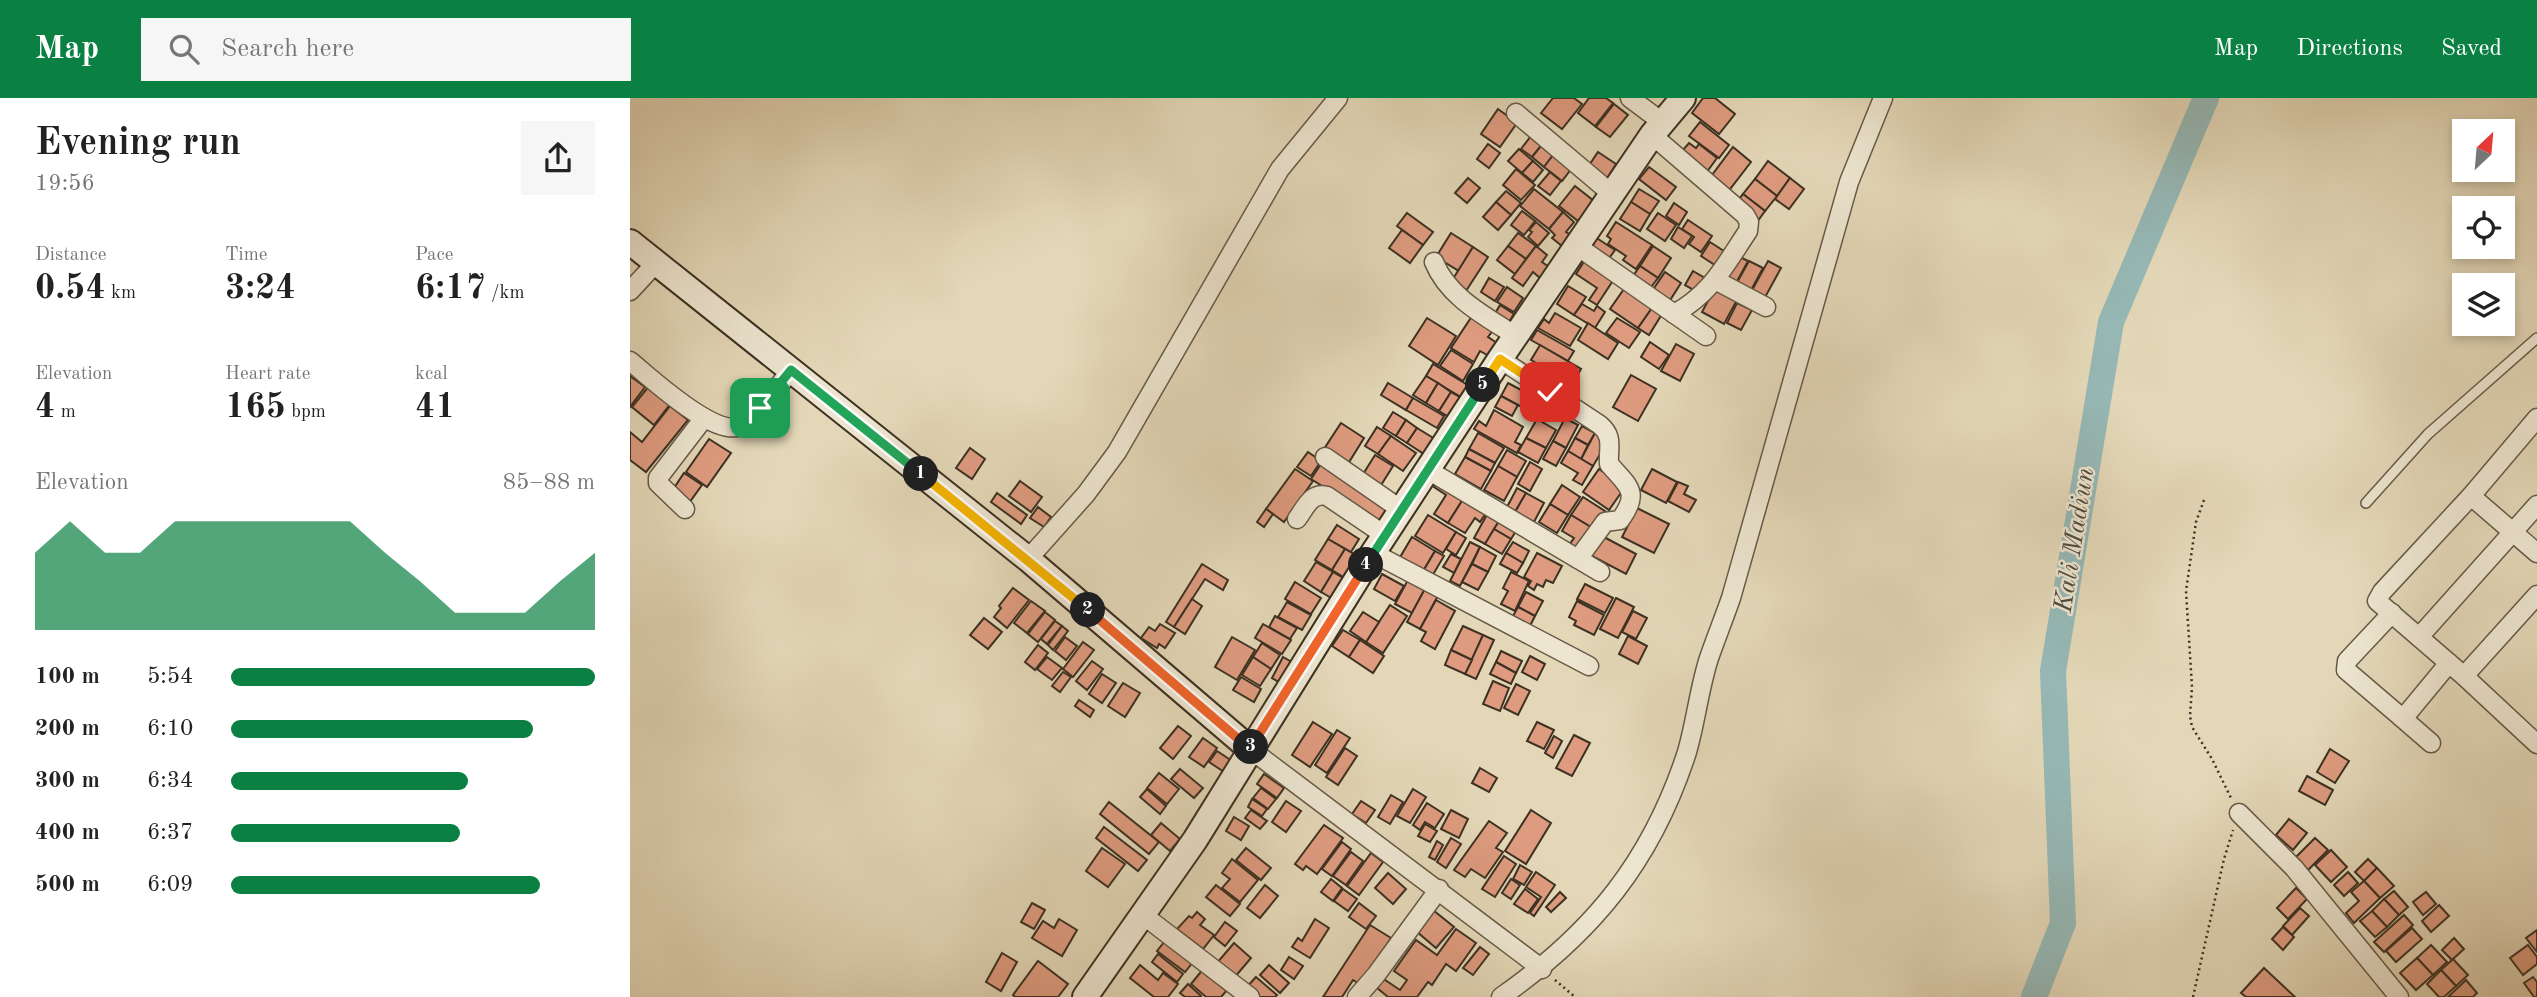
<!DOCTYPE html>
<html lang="en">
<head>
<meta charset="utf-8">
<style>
  :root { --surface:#fff; --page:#f6f6f6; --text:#222; --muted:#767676; --accent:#0b8043 }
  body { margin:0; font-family:"Old Standard TT",serif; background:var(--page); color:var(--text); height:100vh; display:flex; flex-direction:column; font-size:26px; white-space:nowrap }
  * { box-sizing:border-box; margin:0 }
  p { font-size:23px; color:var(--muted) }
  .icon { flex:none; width:38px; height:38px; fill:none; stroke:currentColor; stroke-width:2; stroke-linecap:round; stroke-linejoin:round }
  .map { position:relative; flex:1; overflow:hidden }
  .drawer { display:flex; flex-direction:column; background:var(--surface); width:630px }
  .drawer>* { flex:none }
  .needle { width:46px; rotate:26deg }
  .controls { position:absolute; left:1822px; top:21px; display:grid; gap:14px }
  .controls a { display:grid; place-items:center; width:63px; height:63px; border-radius:0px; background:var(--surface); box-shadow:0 4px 10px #0003; font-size:35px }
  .pin { position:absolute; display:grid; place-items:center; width:60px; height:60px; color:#fff; margin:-30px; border-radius:14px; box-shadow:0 4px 10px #0006 }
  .km { position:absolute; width:35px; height:35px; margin:-18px; border-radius:50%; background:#222; color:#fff; font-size:19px; line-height:35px; text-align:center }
  .round { display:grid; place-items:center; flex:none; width:74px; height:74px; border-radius:0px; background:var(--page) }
  .head { display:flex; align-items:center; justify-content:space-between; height:119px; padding:0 35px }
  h1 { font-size:38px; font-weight:600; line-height:52px }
  .figures { display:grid; grid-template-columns:repeat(3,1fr); gap:10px; height:119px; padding:7px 35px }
  .figures div { display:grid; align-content:center }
  .figures b { font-size:35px; font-weight:600 }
  .figures small { font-size:19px; font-weight:400 }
  .figures p { font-size:19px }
  .chart { height:196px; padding:14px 35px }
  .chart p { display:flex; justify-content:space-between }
  .chart svg { width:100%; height:126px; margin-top:7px; fill:var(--accent); opacity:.7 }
  ul { padding:0 35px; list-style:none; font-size:23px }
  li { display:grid; grid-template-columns:112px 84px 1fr; align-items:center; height:52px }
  li i { height:18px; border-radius:9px; background:var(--accent) }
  header { display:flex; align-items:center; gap:42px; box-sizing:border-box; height:98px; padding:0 35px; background:var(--accent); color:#fff }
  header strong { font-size:33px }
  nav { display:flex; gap:38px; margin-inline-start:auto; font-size:24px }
  .search { width:490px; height:63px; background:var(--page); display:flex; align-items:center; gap:18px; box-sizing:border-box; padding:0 24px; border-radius:0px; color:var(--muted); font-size:26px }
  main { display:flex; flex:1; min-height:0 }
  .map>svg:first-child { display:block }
</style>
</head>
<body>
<header>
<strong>Map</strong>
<div class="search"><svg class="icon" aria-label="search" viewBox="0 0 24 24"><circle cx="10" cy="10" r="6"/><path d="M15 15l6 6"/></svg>Search here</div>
<nav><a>Map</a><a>Directions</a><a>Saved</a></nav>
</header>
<main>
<section class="drawer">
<div class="head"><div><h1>Evening run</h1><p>19:56</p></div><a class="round"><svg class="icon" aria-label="share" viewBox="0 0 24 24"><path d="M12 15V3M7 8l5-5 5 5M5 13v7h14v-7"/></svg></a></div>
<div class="figures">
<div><p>Distance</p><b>0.54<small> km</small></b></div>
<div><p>Time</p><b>3:24</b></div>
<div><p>Pace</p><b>6:17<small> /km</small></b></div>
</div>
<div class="figures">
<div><p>Elevation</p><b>4<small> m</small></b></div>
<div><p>Heart rate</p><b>165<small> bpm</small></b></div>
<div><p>kcal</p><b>41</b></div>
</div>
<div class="chart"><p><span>Elevation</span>85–88 m</p>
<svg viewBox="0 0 160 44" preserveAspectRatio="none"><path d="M0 44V17L10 6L20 17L30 17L40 6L50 6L60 6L70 6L80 6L90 6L100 17L110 27L120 38L130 38L140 38L150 27L160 17V44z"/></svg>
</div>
<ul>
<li><b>100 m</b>5:54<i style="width:100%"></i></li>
<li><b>200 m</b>6:10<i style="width:83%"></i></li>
<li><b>300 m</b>6:34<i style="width:65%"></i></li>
<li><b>400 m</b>6:37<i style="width:63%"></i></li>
<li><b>500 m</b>6:09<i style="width:85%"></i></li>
</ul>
</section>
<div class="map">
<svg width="1907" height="899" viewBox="0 0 1907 899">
  <rect width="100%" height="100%" fill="#e3d7b7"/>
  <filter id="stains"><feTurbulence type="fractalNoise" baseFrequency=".00286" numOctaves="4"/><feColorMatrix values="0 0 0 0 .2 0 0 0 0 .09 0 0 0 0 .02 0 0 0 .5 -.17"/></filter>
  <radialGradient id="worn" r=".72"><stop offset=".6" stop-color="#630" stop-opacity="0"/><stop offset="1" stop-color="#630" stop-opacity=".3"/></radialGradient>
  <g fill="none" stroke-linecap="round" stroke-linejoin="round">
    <!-- river -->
    <polyline stroke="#96b8b5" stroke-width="26" points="1404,899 1433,825 1423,573 1481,224 1576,0"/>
  </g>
  <!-- building -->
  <g fill="#de9b7f" stroke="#3c3122" stroke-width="2">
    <polygon points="923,0 944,0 952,6 932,31 911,15"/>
    <polygon points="959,0 976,0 983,5 965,28 948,15"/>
    <polygon points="1073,0 1085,0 1105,16 1089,36 1062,15"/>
    <polygon points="984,6 998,17 980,39 966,29"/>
    <polygon points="868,11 887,25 870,49 851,36"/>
    <polygon points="1070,24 1099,47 1089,60 1059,38"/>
    <polygon points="904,34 915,43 902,59 891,51"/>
    <polygon points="915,43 927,52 914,69 902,59"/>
    <polygon points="1059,45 1066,50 1069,46 1087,60 1074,78 1052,53"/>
    <polygon points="858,46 870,55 859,70 847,61"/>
    <polygon points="1103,49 1121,64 1097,95 1079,81"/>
    <polygon points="889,51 903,63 892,75 878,63"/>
    <polygon points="927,52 945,66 932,83 914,69"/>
    <polygon points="968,54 986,66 975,84 956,72"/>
    <polygon points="903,63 913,72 903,84 892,75"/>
    <polygon points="1138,63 1160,80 1147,98 1125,81"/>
    <polygon points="1019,69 1046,89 1036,102 1009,81"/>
    <polygon points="886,71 905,87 891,102 873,87"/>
    <polygon points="920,74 931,83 920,97 908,88"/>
    <polygon points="838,80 850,90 837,105 825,95"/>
    <polygon points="1160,80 1174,91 1159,111 1145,101"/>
    <polygon points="1125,81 1147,98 1135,113 1113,96"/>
    <polygon points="945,88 964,103 948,123 929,108"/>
    <polygon points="904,91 933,114 919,131 890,108"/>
    <polygon points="1009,91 1029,103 1020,116 1001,104"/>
    <polygon points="876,93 891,105 881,117 866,104"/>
    <polygon points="1113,96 1135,113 1127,124 1104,107"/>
    <polygon points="866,104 881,117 868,132 853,119"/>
    <polygon points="1001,104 1020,116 1010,133 990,121"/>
    <polygon points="1044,105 1057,114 1049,127 1036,118"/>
    <polygon points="892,113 905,123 894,137 881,127"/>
    <polygon points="933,114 944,124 936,134 941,137 932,148 922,140 925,137 919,131"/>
    <polygon points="777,115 803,134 793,147 767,128"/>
    <polygon points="1028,115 1046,127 1035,143 1017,131"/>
    <polygon points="1058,122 1082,138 1071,154 1059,146 1064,139 1052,131"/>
    <polygon points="906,124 919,135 908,148 898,139 902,134 899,132"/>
    <polygon points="986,124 1022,147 1006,171 993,162 996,158 978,146 981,141 977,138"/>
    <polygon points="1048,129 1062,138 1054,150 1041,141"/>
    <polygon points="772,132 793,147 780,165 759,150"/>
    <polygon points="821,135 843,149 829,173 806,159"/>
    <polygon points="888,135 906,148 896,161 878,148"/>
    <polygon points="965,139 985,152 975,166 958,148"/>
    <polygon points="1080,144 1100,157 1091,171 1071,158"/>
    <polygon points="878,148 896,161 885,176 867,162"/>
    <polygon points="906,148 917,157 912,164 919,169 910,180 903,174 893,188 882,180"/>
    <polygon points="1023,148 1041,160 1028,180 1010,168"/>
    <polygon points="843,149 858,159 836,193 821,184"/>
    <polygon points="1106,157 1118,163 1105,187 1094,180"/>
    <polygon points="955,162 984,181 967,207 959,202 967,190 946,176"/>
    <polygon points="1119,163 1133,170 1119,196 1105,188"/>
    <polygon points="1138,163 1151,170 1133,203 1120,196"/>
    <polygon points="1010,168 1028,180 1018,193 1001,181"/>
    <polygon points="1063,173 1080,183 1073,197 1055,187"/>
    <polygon points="1035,174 1051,185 1037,207 1020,196"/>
    <polygon points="859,180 874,189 865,203 851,194"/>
    <polygon points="938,188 956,199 944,217 927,206"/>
    <polygon points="877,189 893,200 884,214 867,204"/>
    <polygon points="1085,190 1107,202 1094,226 1072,214"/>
    <polygon points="994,191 1022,210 1008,230 980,211"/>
    <polygon points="1107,205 1122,212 1111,232 1097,225"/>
    <polygon points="952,206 964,213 967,208 975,214 965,230 944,217"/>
    <polygon points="870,207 884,216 875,230 862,221"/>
    <polygon points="1022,210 1032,216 1019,237 1008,230"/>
    <polygon points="925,215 951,230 940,248 908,230 914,221 919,225"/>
    <polygon points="842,218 864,231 858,239 867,245 859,258 850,253 844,264 821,250"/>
    <polygon points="797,220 826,238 808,267 779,248"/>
    <polygon points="987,220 1010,234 999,250 976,235"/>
    <polygon points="958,225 988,245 978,261 948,242"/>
    <polygon points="907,232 944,253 938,263 901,242"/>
    <polygon points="1020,244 1039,257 1029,271 1011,259"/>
    <polygon points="1046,246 1064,256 1050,283 1031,273"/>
    <polygon points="910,247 951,271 943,286 901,262"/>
    <polygon points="821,252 843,266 833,283 810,268"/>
    <polygon points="803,266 841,289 834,301 796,278"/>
    <polygon points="1001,277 1026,291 1008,323 983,309"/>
    <polygon points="0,278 15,289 0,309"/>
    <polygon points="796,278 808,285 796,305 783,297"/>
    <polygon points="758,285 783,300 776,312 751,297"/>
    <polygon points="808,285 821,294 809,313 796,305"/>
    <polygon points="878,285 904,299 897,312 871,298"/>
    <polygon points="19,288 41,305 24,327 2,309"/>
    <polygon points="821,294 834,301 822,321 809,313"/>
    <polygon points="871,298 888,307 882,318 865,309"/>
    <polygon points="783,300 814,318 807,330 776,312"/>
    <polygon points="40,308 58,322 16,374 0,362 0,334 12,344"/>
    <polygon points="864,312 893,329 885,344 891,347 887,355 844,331 849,323 856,328"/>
    <polygon points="763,314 776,322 766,338 753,330"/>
    <polygon points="935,320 948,327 936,350 923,343"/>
    <polygon points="907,321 926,332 916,350 896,340"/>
    <polygon points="776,322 787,330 777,345 766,338"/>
    <polygon points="711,325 734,340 716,369 692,354"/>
    <polygon points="952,328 965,335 958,347 945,340"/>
    <polygon points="747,329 761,338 748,356 735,348"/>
    <polygon points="787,330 810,344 800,360 777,345"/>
    <polygon points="848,335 874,350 865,365 839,351"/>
    <polygon points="965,335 978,343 963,368 951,361"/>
    <polygon points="761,338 786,355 773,373 748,356"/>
    <polygon points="896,340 916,350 908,365 888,354"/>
    <polygon points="945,340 958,347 951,361 938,353"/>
    <polygon points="79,341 101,355 77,389 56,374"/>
    <polygon points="923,343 936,350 926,368 913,361"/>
    <polygon points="340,350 355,361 342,381 326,370"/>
    <polygon points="839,351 865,365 861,373 835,359"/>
    <polygon points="877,352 896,363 887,379 868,368"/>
    <polygon points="938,353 963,368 952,387 943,382 948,375 931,365"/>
    <polygon points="678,354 691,363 681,378 667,369"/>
    <polygon points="745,357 763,368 748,392 730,381"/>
    <polygon points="835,359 861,373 851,391 825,376"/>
    <polygon points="693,363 763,409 752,426 681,381"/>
    <polygon points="900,364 912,371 900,393 888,386"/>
    <polygon points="868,368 887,379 874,403 854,392"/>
    <polygon points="665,371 683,383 654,424 636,411"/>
    <polygon points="969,371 995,389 979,412 953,394"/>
    <polygon points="1022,371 1047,384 1036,405 1011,392"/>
    <polygon points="54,375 72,387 59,405 42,393"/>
    <polygon points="809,382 835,398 818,425 804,416 816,397 804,389"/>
    <polygon points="390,383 412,399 401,414 379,398"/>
    <polygon points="1048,384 1058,388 1054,396 1066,402 1059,414 1038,403"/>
    <polygon points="932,387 950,399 938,417 920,406"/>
    <polygon points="887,390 896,395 884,416 876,411"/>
    <polygon points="367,395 397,417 391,426 361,404"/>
    <polygon points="896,395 914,405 904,424 885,414"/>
    <polygon points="835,398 858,412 850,424 845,420 835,435 818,425"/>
    <polygon points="953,399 975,413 964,431 941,417"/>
    <polygon points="920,406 938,417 927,435 909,424"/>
    <polygon points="408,409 421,419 414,429 400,420"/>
    <polygon points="1007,410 1039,426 1024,455 992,439"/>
    <polygon points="636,411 643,416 634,429 627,424"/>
    <polygon points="859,413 871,420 855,446 844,440"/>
    <polygon points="798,417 826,434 813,455 785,438"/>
    <polygon points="941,417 964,431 948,456 937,450 944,440 932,433"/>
    <polygon points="871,420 888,430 881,441 864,431"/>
    <polygon points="707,427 729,441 721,454 698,441"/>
    <polygon points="864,431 881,441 872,456 855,446"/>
    <polygon points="826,434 836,440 826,457 816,451"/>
    <polygon points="972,438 1006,456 996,476 962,458"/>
    <polygon points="782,439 805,453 792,475 769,461"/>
    <polygon points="698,441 715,451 702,472 685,462"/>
    <polygon points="840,444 850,449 830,488 820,483"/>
    <polygon points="883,444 899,453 893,465 876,455"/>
    <polygon points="850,449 866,458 858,474 842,466"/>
    <polygon points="715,451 731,460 718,482 702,472"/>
    <polygon points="805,453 814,458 801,480 792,475"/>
    <polygon points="876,455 893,465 887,475 870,466"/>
    <polygon points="907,455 932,468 923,485 916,482 913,489 907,486 904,492 898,488 901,483 894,479"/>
    <polygon points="821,456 831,461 824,475 813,469"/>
    <polygon points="686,464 703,474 691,494 674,483"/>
    <polygon points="572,466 598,482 593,492 575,481 544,529 536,524"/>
    <polygon points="842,466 858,474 848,492 832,484"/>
    <polygon points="703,474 715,481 703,501 691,494"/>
    <polygon points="881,474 899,483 885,513 871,506 878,493 873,490"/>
    <polygon points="752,476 774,488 765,503 744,491"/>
    <polygon points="780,478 797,487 782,515 765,506"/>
    <polygon points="665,484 691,500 681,516 655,501"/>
    <polygon points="955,486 983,500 975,515 947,501"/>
    <polygon points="797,487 810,494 790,531 777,524"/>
    <polygon points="383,490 399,502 377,530 364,519 371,510 369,508"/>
    <polygon points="896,494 913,503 905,518 888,509"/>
    <polygon points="986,500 1004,509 988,540 970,531"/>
    <polygon points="562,501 572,508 555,536 544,529"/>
    <polygon points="806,502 825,513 805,551 791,543 796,534 790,531"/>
    <polygon points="401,503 415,513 397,535 384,525"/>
    <polygon points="947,503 974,517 964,537 944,527 946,523 939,519"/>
    <polygon points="657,504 681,517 672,532 648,519"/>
    <polygon points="760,507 777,518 753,555 736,544"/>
    <polygon points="888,509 905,518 897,534 879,525"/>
    <polygon points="1003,513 1017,520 1006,541 992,534"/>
    <polygon points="415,514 425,522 408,544 398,536"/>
    <polygon points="733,514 749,524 736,544 720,533"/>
    <polygon points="645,518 667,530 660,541 639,529"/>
    <polygon points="354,520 372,534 358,551 340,537"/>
    <polygon points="425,523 432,528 417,546 411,541"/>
    <polygon points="530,526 545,535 535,550 529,546 527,550 511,540 519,529 525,533"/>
    <polygon points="633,526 661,542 652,556 625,540"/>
    <polygon points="432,528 438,533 423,552 418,547"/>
    <polygon points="833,528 853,537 842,562 821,552"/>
    <polygon points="713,532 730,542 719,559 702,548"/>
    <polygon points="853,537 864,542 846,581 835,576"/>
    <polygon points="998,538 1017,548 1008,566 989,556"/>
    <polygon points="435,539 447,548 436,562 425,553"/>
    <polygon points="602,539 625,552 607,582 585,569"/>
    <polygon points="730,542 754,558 743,575 719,559"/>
    <polygon points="453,544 464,552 443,579 433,571"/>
    <polygon points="632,545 650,557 641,571 623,559"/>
    <polygon points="408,547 418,555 405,572 395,564"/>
    <polygon points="821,552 842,562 835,576 815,567"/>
    <polygon points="871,553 892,563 886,575 866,564"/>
    <polygon points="900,558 915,566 907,582 892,574"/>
    <polygon points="417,559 432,570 422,582 407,571"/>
    <polygon points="623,559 641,571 630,588 612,577"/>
    <polygon points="653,559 667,567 656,588 642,580"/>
    <polygon points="462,563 473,571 457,592 446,583"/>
    <polygon points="866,564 886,575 881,586 860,576"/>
    <polygon points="433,574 441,579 430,594 422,588"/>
    <polygon points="472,576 486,585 472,605 459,596"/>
    <polygon points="611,579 631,591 624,604 603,592"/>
    <polygon points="863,583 879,590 870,613 853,606"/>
    <polygon points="493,585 510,595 495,619 478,608"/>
    <polygon points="886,586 900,593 888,617 874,610"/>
    <polygon points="449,602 464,612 460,619 445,608"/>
    <polygon points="683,624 702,636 680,669 662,657"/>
    <polygon points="907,624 924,632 914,651 897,643"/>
    <polygon points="548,628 561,638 543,661 530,650"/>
    <polygon points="707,632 720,640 697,675 685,667"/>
    <polygon points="944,637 960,645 942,678 926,670"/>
    <polygon points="924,638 932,643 923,660 915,655"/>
    <polygon points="573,640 587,650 574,669 559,659"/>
    <polygon points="715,650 727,658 708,687 696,679"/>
    <polygon points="1700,651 1719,663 1705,685 1687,674"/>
    <polygon points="587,653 602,663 594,674 579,664"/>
    <polygon points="850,670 867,680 859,694 842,685"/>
    <polygon points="550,671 573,690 564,700 541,681"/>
    <polygon points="529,675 549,691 537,706 517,690"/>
    <polygon points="634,676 654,690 647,700 627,686"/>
    <polygon points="1677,678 1703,692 1695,707 1669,693"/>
    <polygon points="631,690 646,701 638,711 623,700"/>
    <polygon points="517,691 536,708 530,716 510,699"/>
    <polygon points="783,691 796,699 780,725 767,718"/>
    <polygon points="761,697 773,704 760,726 748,719"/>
    <polygon points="622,701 637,711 632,718 618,709"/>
    <polygon points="656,703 671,713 656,734 642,724"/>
    <polygon points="731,703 745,712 736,725 722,716"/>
    <polygon points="479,704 529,744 519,756 470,716"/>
    <polygon points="797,705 814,716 805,730 795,724 790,732 783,727"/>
    <polygon points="621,712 637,723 630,731 615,720"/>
    <polygon points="821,712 838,721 829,740 811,731"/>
    <polygon points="901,712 921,725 896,766 875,753"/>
    <polygon points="604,719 619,728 611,742 596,733"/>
    <polygon points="1659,721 1677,735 1663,752 1646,737"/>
    <polygon points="859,723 877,735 866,750 873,754 855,780 841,771 835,779 824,772"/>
    <polygon points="531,725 550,741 540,753 521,737"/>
    <polygon points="795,726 807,733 800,744 788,738"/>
    <polygon points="694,727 713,740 687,776 676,768 673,772 665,766"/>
    <polygon points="474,729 517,762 508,773 466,740"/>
    <polygon points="821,740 831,746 816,770 807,764"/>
    <polygon points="1685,740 1698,752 1678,772 1665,760"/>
    <polygon points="807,743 813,747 805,762 799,759"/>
    <polygon points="712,744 721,751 702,778 692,771"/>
    <polygon points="472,750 495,766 478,789 456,773"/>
    <polygon points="616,750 641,770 631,782 606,762"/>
    <polygon points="1701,752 1717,769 1701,784 1685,767"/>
    <polygon points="721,754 733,763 716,787 703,778"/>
    <polygon points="741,755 753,764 729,797 717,788"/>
    <polygon points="874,758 886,766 865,799 852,791"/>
    <polygon points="602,761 628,782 610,804 592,790 600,781 592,775"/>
    <polygon points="1738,761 1747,770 1734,783 1725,774"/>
    <polygon points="890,767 902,774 894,787 883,781"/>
    <polygon points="1747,770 1764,788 1750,800 1734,783"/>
    <polygon points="906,774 925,787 904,818 900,815 911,799 896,789"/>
    <polygon points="1718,774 1728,785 1714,798 1704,787"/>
    <polygon points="758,775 776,791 763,806 745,790"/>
    <polygon points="701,781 712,790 703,803 691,794"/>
    <polygon points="881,781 890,787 881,801 872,795"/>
    <polygon points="1734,783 1750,800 1724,825 1716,815 1729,803 1721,794"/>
    <polygon points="586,787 610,806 600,818 576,799"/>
    <polygon points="635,787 648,798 630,820 617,810"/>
    <polygon points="1666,790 1677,801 1658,821 1647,810"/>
    <polygon points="713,791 727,801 718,813 704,803"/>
    <polygon points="895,791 908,801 898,815 884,806"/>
    <polygon points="1764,793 1778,809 1769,817 1754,801"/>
    <polygon points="930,794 936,800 921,814 916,809"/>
    <polygon points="1796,794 1806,806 1793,817 1783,804"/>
    <polygon points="1754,801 1769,817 1757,829 1742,813"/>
    <polygon points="402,805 415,812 404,831 391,824"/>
    <polygon points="729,805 746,818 736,831 719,819"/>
    <polygon points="1809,807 1819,818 1801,834 1792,823"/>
    <polygon points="1670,810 1679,818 1662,837 1653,828"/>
    <polygon points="803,812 824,829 806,850 786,833"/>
    <polygon points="1742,813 1757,829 1745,839 1730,823"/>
    <polygon points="567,814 575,821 570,827 584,837 573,851 547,831 559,818 562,820"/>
    <polygon points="1774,817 1783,827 1754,854 1744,844"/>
    <polygon points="429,821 447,832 432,858 402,840 413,823 424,830"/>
    <polygon points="685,821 699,830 680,860 662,849 668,840 672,843"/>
    <polygon points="595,824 607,833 595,848 584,839"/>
    <polygon points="740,827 761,840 731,887 723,882 712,899 693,899"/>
    <polygon points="1653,829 1664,839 1653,852 1642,841"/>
    <polygon points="1782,830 1792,841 1766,864 1756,853"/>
    <polygon points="826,831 846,845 826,873 816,866 802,887 798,884 787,899 758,899 746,889 752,880 770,892 777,882 764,873 786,842 807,857"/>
    <polygon points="1907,832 1907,854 1896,840"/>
    <polygon points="539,838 567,859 555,874 527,853"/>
    <polygon points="1824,840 1834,851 1822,862 1812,852"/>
    <polygon points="604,845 621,860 604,880 586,866"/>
    <polygon points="1801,847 1817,864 1803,877 1787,860"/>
    <polygon points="1898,847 1907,859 1907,866 1893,877 1880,860"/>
    <polygon points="850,849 859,856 843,877 833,870"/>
    <polygon points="372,855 387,864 371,893 356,884"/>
    <polygon points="528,856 553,876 547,884 522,864"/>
    <polygon points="659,859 673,868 664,881 651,872"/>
    <polygon points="1787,860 1803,877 1786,892 1770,875"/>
    <polygon points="1823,861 1838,877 1826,888 1811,872"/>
    <polygon points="408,863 438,886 428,899 385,899 383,897"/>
    <polygon points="510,867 528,882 533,875 548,886 538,899 524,899 500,880"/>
    <polygon points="639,867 659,885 650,895 630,877"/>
    <polygon points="574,870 598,891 591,899 576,899 561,886"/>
    <polygon points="1634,870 1665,899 1616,899 1611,895"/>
    <polygon points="1811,872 1826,888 1814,899 1809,899 1797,886"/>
    <polygon points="626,879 647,897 645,899 624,899 615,891"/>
    <polygon points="1903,879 1907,884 1907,899 1904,899 1894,885"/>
    <polygon points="1836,882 1847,895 1843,899 1818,899"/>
    <polygon points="558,886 571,898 571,899 555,899 550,895"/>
  </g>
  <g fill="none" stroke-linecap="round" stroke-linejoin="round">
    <defs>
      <polyline id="lane" points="1736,405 1798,336 1907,240"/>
      <g id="street">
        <polyline points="1000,0 1032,24"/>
        <polyline points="886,15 982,96"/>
        <path d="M1022,37L1115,117L1119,124L1118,133C1095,167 1082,195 1044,216"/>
        <polyline points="947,148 1076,238"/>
        <path d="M804,164C818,199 855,218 886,238"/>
        <polyline points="1085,182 1136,209"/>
        <polyline points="0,193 26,165"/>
        <path d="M870,261L970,327C984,339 978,349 979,366C998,388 1011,394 990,422L975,424L948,461"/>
        <path d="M0,263C21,280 89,345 115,326C133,313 147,289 161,272"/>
        <polyline points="1907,320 1841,398 1752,494 1747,503 1834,578 1907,646"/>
        <polyline points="695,359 773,413"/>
        <polyline points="798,372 970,474"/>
        <polyline points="1841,398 1907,455"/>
        <polyline points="55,411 28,385 28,380 74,320"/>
        <path d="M667,421C676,409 681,394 697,398L756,438"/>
        <polyline points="743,455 959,568"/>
        <polyline points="398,461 456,396 487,354 650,71 708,0"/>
        <polyline points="1762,515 1717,563 1716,572 1771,619 1776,617 1819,565"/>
        <polyline points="1789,539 1907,407"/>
        <polyline points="1834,578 1907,497"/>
        <polyline points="1771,619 1801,645"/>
        <polyline points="620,651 912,871"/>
        <polyline points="1609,715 1664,770 1769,899"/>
        <polyline points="513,817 620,899"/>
        <polyline points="727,899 746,877 809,791"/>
        <path d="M871,899C964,834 1022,762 1057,654C1066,623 1069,591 1079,560C1086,540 1094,520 1101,500L1219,84L1253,0"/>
      </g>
      <g id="secondary">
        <polyline points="0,144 398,461 620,651"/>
        <polyline points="455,899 565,742 743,455 870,261 1022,37 1053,0"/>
      </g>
    </defs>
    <!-- lane casing -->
    <use href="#lane" stroke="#665a47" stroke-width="12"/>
    <!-- street casing -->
    <use href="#street" stroke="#665a47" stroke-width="21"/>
    <!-- secondary casing -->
    <use href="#secondary" stroke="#3c3122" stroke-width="28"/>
    <!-- path -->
    <g stroke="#3c3122" stroke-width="2.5" stroke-dasharray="2 3.5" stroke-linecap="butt">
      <polyline points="1574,402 1566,424 1556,493 1562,589 1560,618 1562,629 1582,661 1601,700"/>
      <polyline points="925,882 945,899"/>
      <polyline points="1563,899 1594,761 1603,732"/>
    </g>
    <!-- lane -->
    <use href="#lane" stroke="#ede5d0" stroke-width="9"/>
    <!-- street -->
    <use href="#street" stroke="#ede5d0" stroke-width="18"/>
    <!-- secondary -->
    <use href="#secondary" stroke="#ede5d0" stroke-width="24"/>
  </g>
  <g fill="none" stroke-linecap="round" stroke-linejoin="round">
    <defs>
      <polyline id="split-1" points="130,310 161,272 291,376"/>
      <polyline id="split-2" points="291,376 458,512"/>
      <polyline id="split-3" points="458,512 620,651 621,649"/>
      <polyline id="split-4" points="621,649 736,467"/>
      <polyline id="split-5" points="736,467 853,287"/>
      <polyline id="split-6" points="853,287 870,261 920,294"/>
    </defs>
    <!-- split-1 casing -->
    <use href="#split-1" stroke="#fff" stroke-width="14"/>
    <!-- split-2 casing -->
    <use href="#split-2" stroke="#fff" stroke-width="14"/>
    <!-- split-3 casing -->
    <use href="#split-3" stroke="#fff" stroke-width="14"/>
    <!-- split-4 casing -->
    <use href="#split-4" stroke="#fff" stroke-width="14"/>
    <!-- split-5 casing -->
    <use href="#split-5" stroke="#fff" stroke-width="14"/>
    <!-- split-6 casing -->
    <use href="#split-6" stroke="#fff" stroke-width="14"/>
    <!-- split-1 -->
    <use href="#split-1" stroke="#22a559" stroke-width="9"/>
    <!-- split-2 -->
    <use href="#split-2" stroke="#f5b400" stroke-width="9"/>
    <!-- split-3 -->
    <use href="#split-3" stroke="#f0652b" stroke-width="9"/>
    <!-- split-4 -->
    <use href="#split-4" stroke="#f0652b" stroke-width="9"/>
    <!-- split-5 -->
    <use href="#split-5" stroke="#22a559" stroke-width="9"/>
    <!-- split-6 -->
    <use href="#split-6" stroke="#f5b400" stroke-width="9"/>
  </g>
  <g text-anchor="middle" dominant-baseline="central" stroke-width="5" stroke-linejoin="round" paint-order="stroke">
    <!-- water labels -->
    <g font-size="26" font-style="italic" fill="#4e4c3f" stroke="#ede5d0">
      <text transform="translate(1445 442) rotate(-81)">Kali Madiun</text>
    </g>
  </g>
  <rect width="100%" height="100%" filter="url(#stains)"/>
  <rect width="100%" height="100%" fill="url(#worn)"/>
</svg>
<div class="controls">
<a><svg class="needle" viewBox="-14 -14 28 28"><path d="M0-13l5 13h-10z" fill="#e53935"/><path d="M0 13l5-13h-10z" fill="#767676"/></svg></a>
<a><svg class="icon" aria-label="locate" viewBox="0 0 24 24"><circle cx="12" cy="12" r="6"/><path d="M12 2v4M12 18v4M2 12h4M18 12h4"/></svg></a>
<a><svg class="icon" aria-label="layers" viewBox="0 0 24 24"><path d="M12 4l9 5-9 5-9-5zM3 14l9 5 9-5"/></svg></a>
</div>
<div class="pin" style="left:130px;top:310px;background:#1e9e55"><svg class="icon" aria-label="arrive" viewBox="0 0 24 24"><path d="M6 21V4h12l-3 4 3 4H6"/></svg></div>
<div class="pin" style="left:920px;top:294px;background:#d93025"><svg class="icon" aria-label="check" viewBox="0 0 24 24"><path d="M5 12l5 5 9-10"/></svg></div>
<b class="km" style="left:291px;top:376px">1</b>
<b class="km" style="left:458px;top:512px">2</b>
<b class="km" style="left:621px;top:649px">3</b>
<b class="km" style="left:736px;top:467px">4</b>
<b class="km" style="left:853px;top:287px">5</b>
</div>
</main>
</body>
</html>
